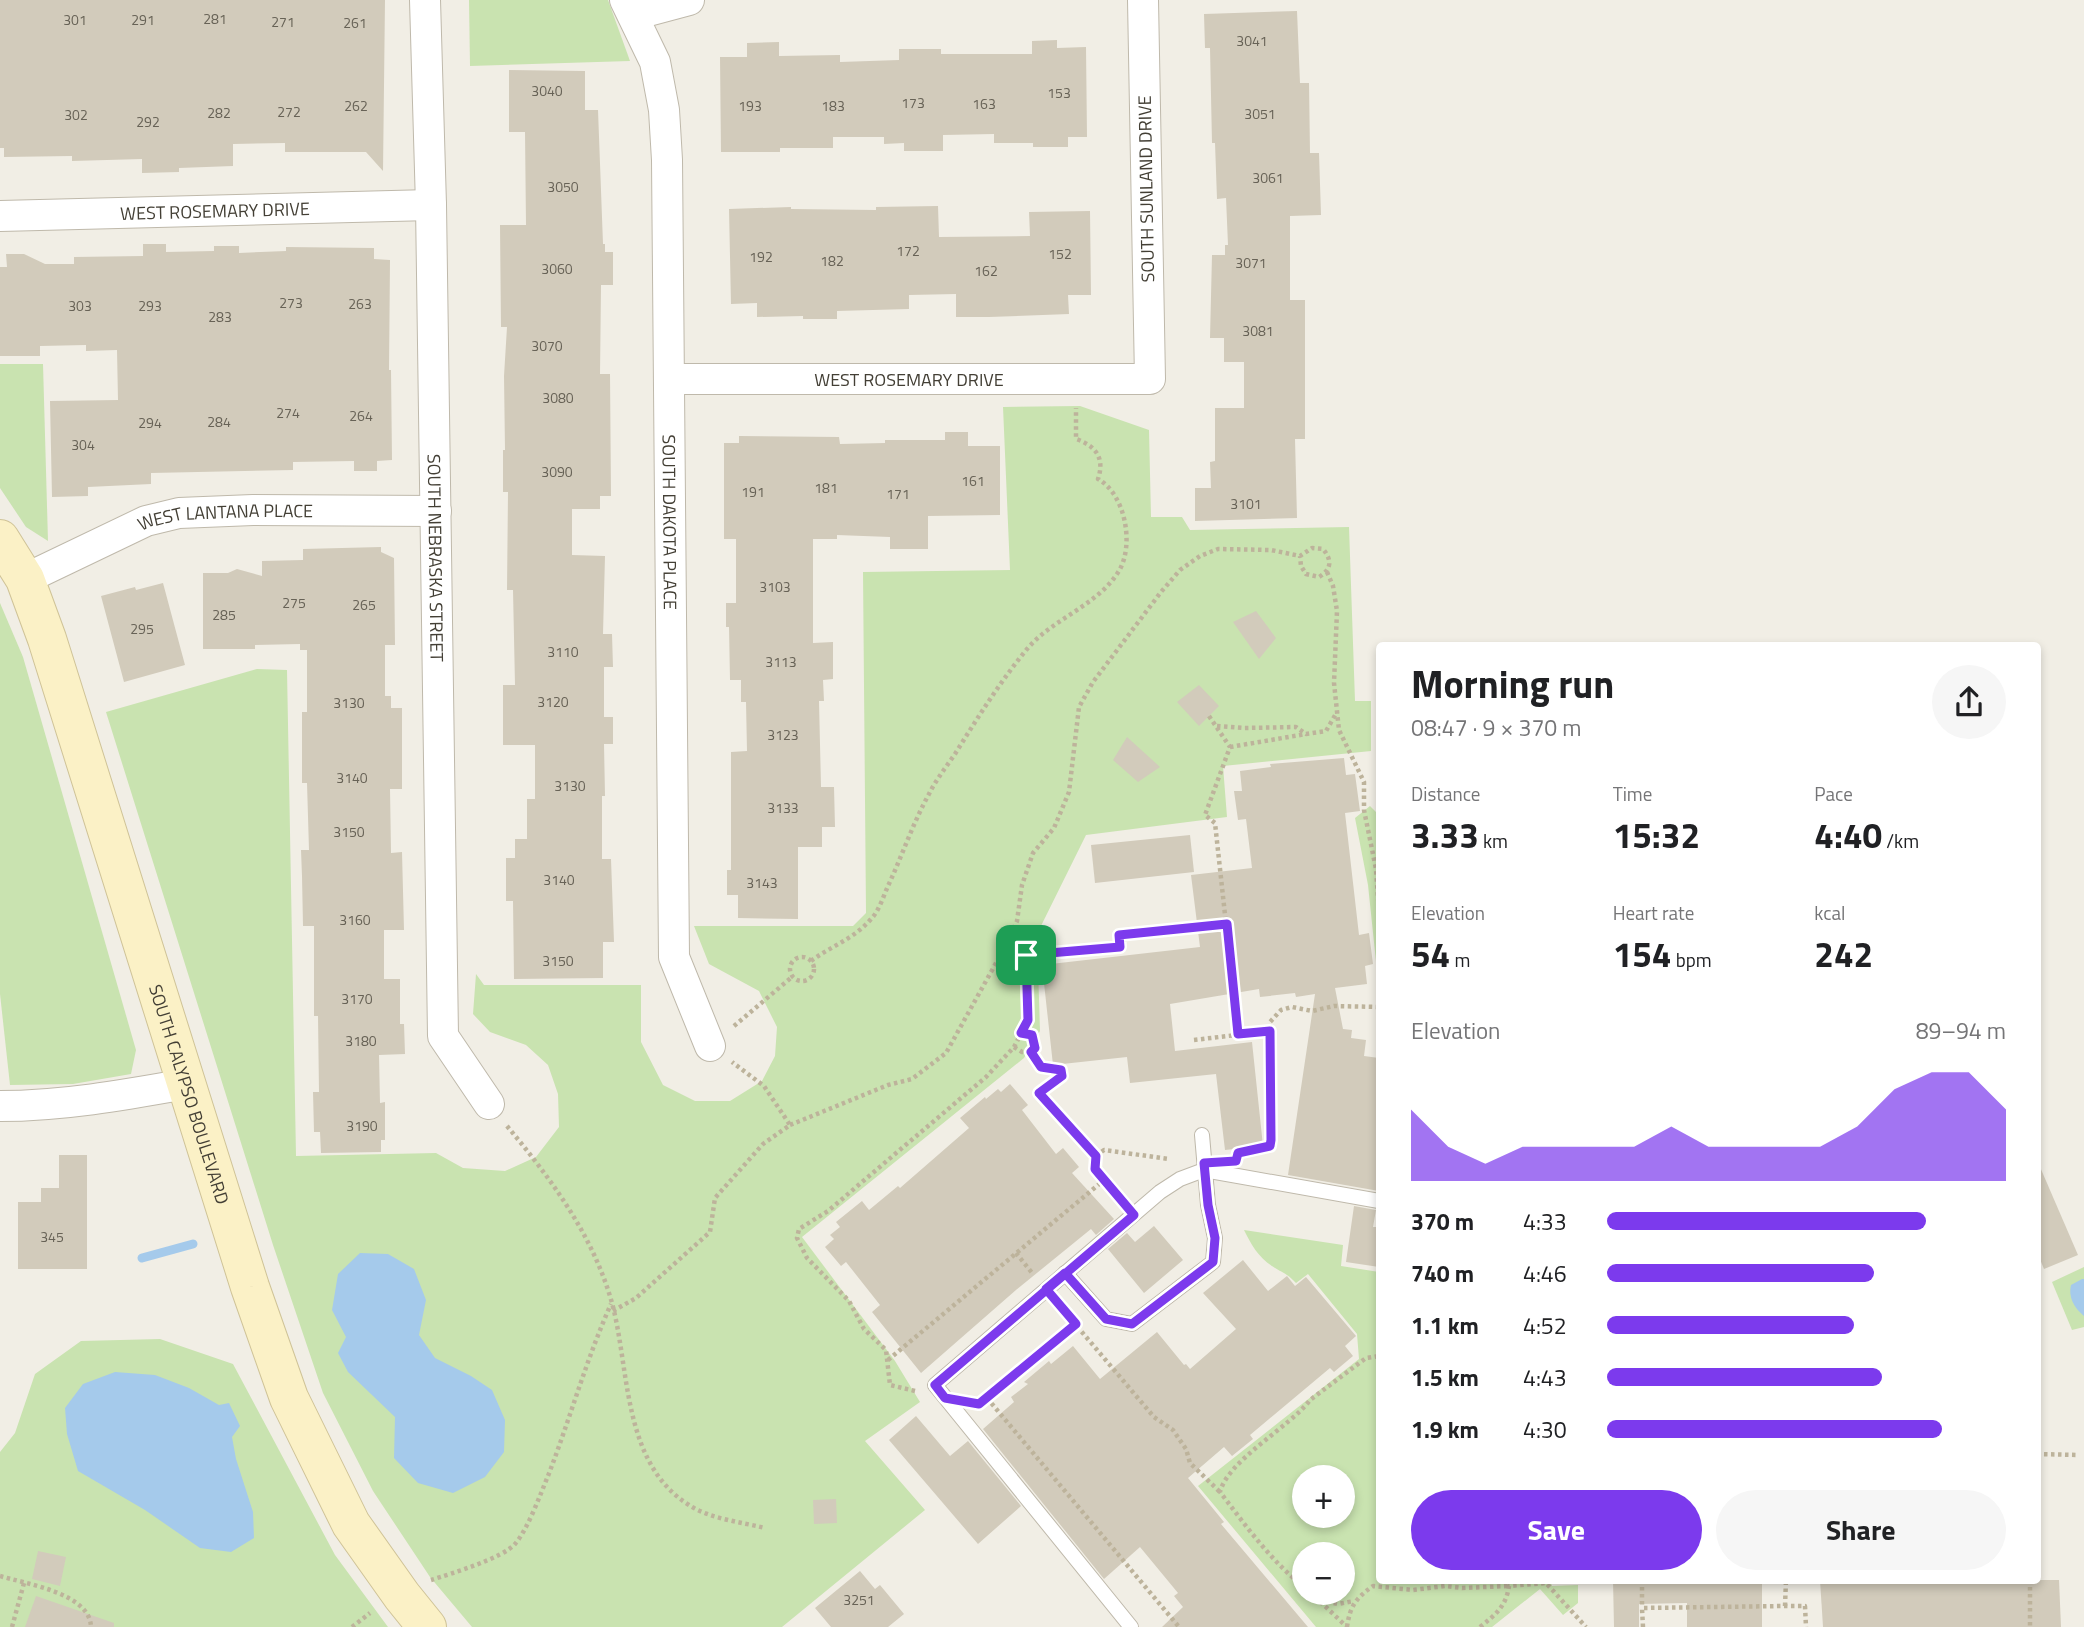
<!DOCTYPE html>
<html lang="en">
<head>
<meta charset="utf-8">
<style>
  :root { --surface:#fff; --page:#f6f6f6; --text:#202124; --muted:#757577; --accent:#7c3aed }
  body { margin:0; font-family:"Titillium Web",sans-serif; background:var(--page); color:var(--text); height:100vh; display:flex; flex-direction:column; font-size:26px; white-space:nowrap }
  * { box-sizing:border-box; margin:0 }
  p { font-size:23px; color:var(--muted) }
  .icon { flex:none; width:38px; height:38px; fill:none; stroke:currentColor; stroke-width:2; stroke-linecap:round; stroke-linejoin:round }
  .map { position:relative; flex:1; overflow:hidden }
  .drawer { position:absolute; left:1376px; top:642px; width:665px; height:942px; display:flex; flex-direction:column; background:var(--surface); border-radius:7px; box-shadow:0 4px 10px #0003 }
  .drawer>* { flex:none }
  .fabs { position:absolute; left:1292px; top:1465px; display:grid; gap:14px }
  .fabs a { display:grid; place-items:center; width:63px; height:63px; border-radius:50%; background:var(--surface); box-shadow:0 4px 10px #0003; font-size:35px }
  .pin { position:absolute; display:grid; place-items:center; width:60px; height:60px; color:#fff; margin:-30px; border-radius:14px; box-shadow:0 4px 10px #0006 }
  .round { display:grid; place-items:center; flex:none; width:74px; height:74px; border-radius:37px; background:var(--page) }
  .head { display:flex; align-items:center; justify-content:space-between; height:119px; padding:0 35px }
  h1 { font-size:38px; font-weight:700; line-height:52px }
  .stats { display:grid; grid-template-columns:repeat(3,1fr); gap:10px; height:119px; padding:7px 35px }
  .stats div { display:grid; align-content:center }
  .stats b { font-size:35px; font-weight:700 }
  .stats small { font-size:19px; font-weight:400 }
  .stats p { font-size:19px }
  .chart { height:196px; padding:14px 35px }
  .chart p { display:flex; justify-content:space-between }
  .chart svg { width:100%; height:126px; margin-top:7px; fill:var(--accent); opacity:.7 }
  .button { display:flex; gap:14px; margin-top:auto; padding:14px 35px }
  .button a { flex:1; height:80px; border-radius:42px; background:var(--accent); color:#fff; font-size:28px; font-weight:700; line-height:80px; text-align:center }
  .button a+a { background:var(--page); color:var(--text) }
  ul { padding:0 35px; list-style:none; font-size:23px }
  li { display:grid; grid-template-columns:112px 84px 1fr; align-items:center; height:52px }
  li i { height:18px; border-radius:9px; background:var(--accent) }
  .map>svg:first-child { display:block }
</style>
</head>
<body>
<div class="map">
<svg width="2084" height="1627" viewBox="0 0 2084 1627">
  <rect width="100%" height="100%" fill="#f1eee5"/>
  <!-- green -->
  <g fill="#c9e3b0" fill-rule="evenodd">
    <polygon points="469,0 608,0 630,61 470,66"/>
    <polygon points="0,364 43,364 48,541 26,527 0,488"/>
    <polygon points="1080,406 1149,430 1151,517 1182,517 1190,530 1349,527 1355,701 1371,701 1371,751 1223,766 1227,817 1086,835 1037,934 1040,1031 1024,1058 802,1237 895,1361 920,1402 865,1441 925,1510 782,1627 472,1627 430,1577 373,1491 323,1393 273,1245 106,712 257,669 287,670 296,1156 436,1153 463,1168 505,1171 536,1157 559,1127 558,1094 548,1065 526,1045 490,1032 473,1014 476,974 484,985 641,985 641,1042 663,1085 695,1101 730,1101 762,1081 775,1056 777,1027 759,991 709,964 694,926 853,926 866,913 863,572 1010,570 1003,407"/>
    <polygon points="0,603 23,657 136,1050 131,1074 73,1084 10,1085 0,994"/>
    <polygon points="1370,806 1379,815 1379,990 1368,885 1355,818"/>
    <path d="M1244,1230L1343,1245L1341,1266L1379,1272V1580H1550L1552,1586L1578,1585V1603L1563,1615L1540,1589L1492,1627H1316L1198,1486L1359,1359L1357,1334L1308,1274L1296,1283C1288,1274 1281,1272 1272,1266C1258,1257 1251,1244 1244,1230ZM1304,1477H1342V1516H1304ZM1304,1554H1342V1592H1304Z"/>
    <polygon points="2084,1267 2084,1327 2072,1330 2052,1282"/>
    <polygon points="160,1339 233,1364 335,1555 388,1627 0,1627 0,1452 15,1433 35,1374 81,1341"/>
  </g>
  <!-- water -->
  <g fill="#a5caeb">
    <polygon points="360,1253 388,1254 414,1269 426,1300 419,1335 435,1358 471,1376 492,1390 505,1420 504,1452 485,1477 453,1493 418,1483 394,1458 395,1417 348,1372 338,1353 346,1337 332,1310 338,1274"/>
    <path d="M2082,1279H2084V1316C2074,1308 2068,1297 2071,1285Z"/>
    <polygon points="115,1372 155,1375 189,1388 219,1405 229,1403 240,1426 232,1437 236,1459 253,1512 254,1538 231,1552 200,1548 145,1510 78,1471 67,1434 65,1408 83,1384"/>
  </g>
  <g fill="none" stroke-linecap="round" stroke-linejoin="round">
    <!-- stream -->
    <polyline stroke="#a5caeb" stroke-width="9" points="142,1258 193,1244"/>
  </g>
  <!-- building -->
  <g fill="#d2cbbb">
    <polygon points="0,0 385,0 383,171 366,152 285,152 285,143 233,144 233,166 179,168 179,172 142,173 142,159 72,161 72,156 4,157 4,148 0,148"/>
    <polygon points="1297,11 1300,83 1309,83 1310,153 1319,153 1321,215 1290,216 1290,300 1305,300 1305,439 1295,439 1297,518 1195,521 1195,488 1211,488 1210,462 1215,461 1215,408 1244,408 1244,362 1224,362 1224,338 1210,338 1212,255 1225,255 1225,245 1228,245 1226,198 1217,199 1215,143 1212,143 1210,48 1205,48 1204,14"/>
    <polygon points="1057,40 1057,48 1086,47 1087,137 1068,137 1068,147 1033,147 1033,143 994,143 994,134 943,135 943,151 904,151 904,143 884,144 884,137 833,137 833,148 780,148 780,152 721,152 720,57 747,57 747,43 779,42 779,56 840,55 840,62 899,60 899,49 941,49 941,54 1032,54 1032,41"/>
    <polygon points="509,70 585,71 585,110 598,110 603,244 605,244 605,252 613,252 613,285 601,285 600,374 610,374 611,496 600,496 600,509 572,509 572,555 605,556 603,634 612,634 613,667 604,667 604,717 613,717 613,744 604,744 605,796 602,796 602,859 611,859 614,942 603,942 603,978 514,979 513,901 506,901 506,858 515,858 515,839 527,839 527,799 535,799 535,745 503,745 503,685 515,685 513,590 507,590 508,492 503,492 503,450 505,450 504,376 507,327 501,327 500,225 526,225 525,132 509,132"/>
    <polygon points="938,206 939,237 1030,236 1029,212 1090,211 1091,295 1068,295 1069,314 989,317 956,317 956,294 909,295 909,309 837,311 837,319 803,319 803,316 757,317 757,303 731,304 729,209 791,207 791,209 876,210 876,207"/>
    <polygon points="143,244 166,244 166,252 214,251 214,246 239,246 239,253 286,251 286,247 374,248 374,259 390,260 389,370 391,370 392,460 377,461 377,471 354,471 354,461 293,462 293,470 151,473 151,484 88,487 88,496 52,497 50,401 118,400 117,350 86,351 86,345 40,346 40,356 0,356 0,267 7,267 6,254 24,254 45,264 74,264 74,257 143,256"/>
    <polygon points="945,432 968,432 968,446 1000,446 1000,515 928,516 928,549 890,549 890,537 837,535 837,539 813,539 813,643 833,642 833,679 823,680 824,701 819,701 821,787 834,787 835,827 822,827 822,847 798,847 798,919 738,918 738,895 727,895 727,870 731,870 731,752 747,751 746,702 741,702 741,680 730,680 729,627 726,627 726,603 736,603 736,539 724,539 724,443 739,443 739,436 839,437 840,444 885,443 885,440 945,440"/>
    <polygon points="381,547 381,552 394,558 395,645 385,645 385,696 391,696 391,708 402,708 402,789 390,789 391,853 402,852 404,930 384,930 384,979 400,979 400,1024 404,1024 405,1054 379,1055 380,1103 385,1102 385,1140 381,1140 381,1152 321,1153 320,1132 314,1132 313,1092 319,1092 318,1016 314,1016 314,926 303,926 302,876 301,850 309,850 307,783 302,783 302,712 307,712 307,650 300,650 300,644 255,645 255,649 203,649 203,573 228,573 237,569 262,576 262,561 303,560 303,549"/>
    <polygon points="163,583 185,665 124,682 101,596 135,587 136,590"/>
    <polygon points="1256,611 1276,638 1259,659 1233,622"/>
    <polygon points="1199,685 1219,706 1199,726 1177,702"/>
    <polygon points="1127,737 1160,767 1138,782 1113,760"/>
    <polygon points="1344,758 1346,775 1355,774 1360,811 1345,813 1359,935 1369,933 1373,964 1365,966 1367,984 1335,988 1343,1029 1352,1030 1351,1038 1366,1040 1364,1056 1379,1058 1379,1191 1288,1175 1315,994 1296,997 1295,993 1260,997 1259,989 1170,1004 1175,1051 1252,1042 1263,1146 1225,1150 1216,1074 1130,1083 1127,1057 1053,1065 1042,965 1200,947 1191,875 1252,868 1246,819 1238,820 1234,791 1242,791 1240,771 1271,767 1270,764"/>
    <polygon points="1190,835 1194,872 1095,883 1091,845"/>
    <polygon points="1010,1084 1028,1105 1022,1110 1056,1154 1063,1148 1079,1167 1072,1173 1114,1219 1096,1235 1091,1229 1016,1290 921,1373 872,1312 880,1305 846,1262 841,1266 825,1247 834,1239 830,1235 840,1227 836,1222 862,1201 869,1210 898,1186 900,1188 969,1128 960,1118 985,1097 986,1099 998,1089 1001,1092"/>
    <polygon points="59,1155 87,1155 87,1269 18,1269 18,1202 41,1202 41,1188 59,1188"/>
    <polygon points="2037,1160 2078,1255 2044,1269 2037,1252"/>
    <polygon points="1354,1206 1376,1210 1373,1227 1379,1227 1379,1267 1346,1262"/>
    <polygon points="1154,1226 1183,1260 1144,1293 1108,1249 1127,1233 1135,1242"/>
    <polygon points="1243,1260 1268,1291 1287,1276 1295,1286 1306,1277 1356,1336 1345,1346 1353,1356 1334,1372 1330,1368 1250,1435 1253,1439 1232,1456 1224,1447 1188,1478 1224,1522 1221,1524 1308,1627 1162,1627 1183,1607 1174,1596 1178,1593 1140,1547 1104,1579 983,1429 1014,1402 1011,1397 1028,1384 1024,1382 1049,1361 1051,1364 1073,1346 1100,1379 1157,1332 1184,1365 1186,1364 1190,1369 1236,1329 1203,1293"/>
    <polygon points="916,1416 950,1456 968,1441 1021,1506 978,1544 889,1440"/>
    <polygon points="836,1499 837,1523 814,1524 813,1500"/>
    <polygon points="38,1551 66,1557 60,1586 32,1579"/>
    <polygon points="860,1571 875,1589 880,1585 904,1614 888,1627 831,1627 815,1608"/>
    <polygon points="1613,1580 1762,1580 1762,1627 1687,1627 1687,1603 1639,1604 1639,1627 1614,1627"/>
    <polygon points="1820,1580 2059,1580 2061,1627 1823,1627"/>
    <polygon points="36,1596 114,1623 114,1627 25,1627"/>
  </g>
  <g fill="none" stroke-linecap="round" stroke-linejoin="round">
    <defs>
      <g id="lane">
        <polyline points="1065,1273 1106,1319 1132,1324 1213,1262 1215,1238 1208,1205 1202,1135"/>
        <polyline points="1131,1627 935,1385 1160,1192 1180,1179 1204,1170 1379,1201"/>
      </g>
      <g id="street">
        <path id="s1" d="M425,0L431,205L443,1036L489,1104"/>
        <path id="s2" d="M625,0L655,62L664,110L667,160L674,957L710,1046"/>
        <polyline points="633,15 689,0"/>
        <path id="s3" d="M0,216L431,205"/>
        <path id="s4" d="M669,379H1150L1143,0"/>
        <path id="s5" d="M25,579L146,521L179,513L253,510L436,511"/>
        <path d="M0,1106C63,1106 124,1095 186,1084"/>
      </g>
      <g id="secondary">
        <path id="s6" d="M0,539L25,579L47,639L250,1287L289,1398L351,1524L402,1596L427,1627"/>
      </g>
    </defs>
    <!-- lane casing -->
    <use href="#lane" stroke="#bfb9ab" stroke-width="16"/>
    <!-- street casing -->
    <use href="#street" stroke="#bfb9ab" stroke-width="32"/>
    <!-- secondary casing -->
    <use href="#secondary" stroke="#cfc397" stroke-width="40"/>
    <!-- path -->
    <g stroke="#bdb39b" stroke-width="4.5" stroke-dasharray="3.5 3.5" stroke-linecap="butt">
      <polyline points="1327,572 1333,586 1337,611 1334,683 1339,730 1364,782 1364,810 1376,869 1379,912"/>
      <polyline points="1209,716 1230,747 1205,815 1215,823 1238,1034"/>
      <polyline points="1217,726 1244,728 1296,727 1306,734 1326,731 1337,712"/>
      <polyline points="1230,747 1306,734"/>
      <polyline points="1026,955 1120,948 1119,935 1227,924"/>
      <circle cx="802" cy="969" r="12"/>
      <path d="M811,961C831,946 854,939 871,919C879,911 883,897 888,886C902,856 913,823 929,794C936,780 946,767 955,754C978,717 1000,682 1027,649C1053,618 1100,605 1120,569C1134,543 1125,494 1098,479C1105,458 1096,446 1076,439V408"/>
      <polyline points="734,1026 792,977"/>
      <polyline points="1194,1040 1270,1031"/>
      <polyline points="1014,1047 1022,1052 1031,1052 1035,1048 1032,1035 1021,1033"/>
      <polyline points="1031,1052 1041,1067 1061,1070 1062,1076 1039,1093 1096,1156 1095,1169 1120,1199"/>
      <path d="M790,1125L888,1085L912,1079L946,1053L1006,945L1017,921L1022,885L1033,853L1054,828L1069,792L1079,707L1093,682L1161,592L1180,570L1200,556L1218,549L1271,550L1300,556L1312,548L1323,549C1332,560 1332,569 1319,577L1306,574L1301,566L1300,556"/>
      <path d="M507,1126C551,1179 593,1235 612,1303C630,1370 622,1463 689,1505C710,1519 741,1522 765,1528"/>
      <polyline points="1241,1152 1270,1146 1270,1022 1281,1010 1292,1007 1312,1011 1334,1006 1379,1007"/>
      <polyline points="1096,1156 1104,1150 1169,1159"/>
      <polyline points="1016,1253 1033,1274"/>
      <polyline points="1059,1305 1154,1417 1173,1430 1186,1449 1190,1463 1220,1492"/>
      <polyline points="613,1311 636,1298 710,1232 715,1198 763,1144 790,1125 764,1086 732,1062"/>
      <polyline points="888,1360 1104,1180"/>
      <polyline points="915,1391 890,1385 886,1350 864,1329 849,1301 807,1258 797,1238 799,1229 828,1211 895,1154 986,1077 1014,1047 1028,1020 1026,955 1005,949"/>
      <polyline points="987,1398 1179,1627"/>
      <polyline points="978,1404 1076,1324"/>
      <polyline points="2037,1454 2078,1455"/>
      <path d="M0,1576C26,1584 90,1593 91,1627"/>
      <path d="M431,1580C450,1574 503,1558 515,1544C528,1529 540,1495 548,1476C570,1419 586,1360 611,1304"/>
      <polyline points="1642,1580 1642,1608"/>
      <polyline points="2030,1580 2030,1627"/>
      <path d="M1304,1587C1271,1561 1246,1526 1220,1492C1228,1460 1290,1427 1310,1400L1366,1358L1379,1356"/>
      <polyline points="1310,1592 1347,1627"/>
      <polyline points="1320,1600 1338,1604 1354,1601"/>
      <polyline points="1785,1606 1786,1580"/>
      <polyline points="12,1627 24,1583"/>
      <polyline points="352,1627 370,1613"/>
      <path d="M1347,1627C1350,1606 1356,1598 1373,1586L1413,1590L1445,1586L1462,1588L1509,1586"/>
      <path d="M1480,1627C1495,1615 1506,1607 1509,1586L1546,1583L1586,1627"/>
      <polyline points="1643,1627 1642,1608 1785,1606 1805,1606 1806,1627"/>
    </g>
    <!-- lane -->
    <use href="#lane" stroke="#fff" stroke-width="14"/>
    <!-- street -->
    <use href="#street" stroke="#fff" stroke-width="30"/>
    <!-- secondary -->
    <use href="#secondary" stroke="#fbf1c6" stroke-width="38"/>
  </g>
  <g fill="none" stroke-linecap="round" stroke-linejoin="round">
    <defs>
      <polyline id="route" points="1026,955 1028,1020 1021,1033 1032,1035 1035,1048 1031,1052 1041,1067 1061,1070 1062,1076 1039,1093 1096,1156 1095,1169 1134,1215 935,1385 945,1398 979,1404 1076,1324 1046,1289 1065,1273 1106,1319 1132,1324 1213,1262 1215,1238 1208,1205 1204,1163 1236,1161 1238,1153 1270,1146 1271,1140 1270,1031 1238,1034 1227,924 1119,935 1120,947 1026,955"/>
    </defs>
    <!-- route casing -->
    <use href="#route" stroke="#fff" stroke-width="14"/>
    <!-- route -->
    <use href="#route" stroke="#7c3aed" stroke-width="9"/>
  </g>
  <g text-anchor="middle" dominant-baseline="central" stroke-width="5" stroke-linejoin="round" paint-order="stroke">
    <!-- number labels -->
    <g font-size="14" fill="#676256">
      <text x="215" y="18">281</text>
      <text x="75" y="19">301</text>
      <text x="143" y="19">291</text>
      <text x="283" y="21">271</text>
      <text x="355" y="22">261</text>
      <text x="1252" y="40">3041</text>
      <text x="547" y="90">3040</text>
      <text x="1059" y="92">153</text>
      <text x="913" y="102">173</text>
      <text x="984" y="103">163</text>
      <text x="356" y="105">262</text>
      <text x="750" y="105">193</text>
      <text x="833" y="105">183</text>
      <text x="289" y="111">272</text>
      <text x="219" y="112">282</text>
      <text x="1260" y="113">3051</text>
      <text x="76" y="114">302</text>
      <text x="148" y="121">292</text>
      <text x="1268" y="177">3061</text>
      <text x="563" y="186">3050</text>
      <text x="908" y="250">172</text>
      <text x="1060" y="253">152</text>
      <text x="761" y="256">192</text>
      <text x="832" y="260">182</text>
      <text x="1251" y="262">3071</text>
      <text x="557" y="268">3060</text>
      <text x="986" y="270">162</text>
      <text x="291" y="302">273</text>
      <text x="360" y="303">263</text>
      <text x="80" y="305">303</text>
      <text x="150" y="305">293</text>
      <text x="220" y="316">283</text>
      <text x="1258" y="330">3081</text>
      <text x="547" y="345">3070</text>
      <text x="558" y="397">3080</text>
      <text x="288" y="412">274</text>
      <text x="361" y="415">264</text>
      <text x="219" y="421">284</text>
      <text x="150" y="422">294</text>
      <text x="83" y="444">304</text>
      <text x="557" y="471">3090</text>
      <text x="973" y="480">161</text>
      <text x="826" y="487">181</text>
      <text x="753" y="491">191</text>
      <text x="898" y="493">171</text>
      <text x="1246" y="503">3101</text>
      <text x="775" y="586">3103</text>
      <text x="294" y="602">275</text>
      <text x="364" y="604">265</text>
      <text x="224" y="614">285</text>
      <text x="142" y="628">295</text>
      <text x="563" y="651">3110</text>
      <text x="781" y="661">3113</text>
      <text x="553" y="701">3120</text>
      <text x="349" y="702">3130</text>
      <text x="783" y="734">3123</text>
      <text x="352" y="777">3140</text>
      <text x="570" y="785">3130</text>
      <text x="783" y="807">3133</text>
      <text x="349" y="831">3150</text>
      <text x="559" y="879">3140</text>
      <text x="762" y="882">3143</text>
      <text x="355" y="919">3160</text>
      <text x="558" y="960">3150</text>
      <text x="357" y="998">3170</text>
      <text x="361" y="1040">3180</text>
      <text x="362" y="1125">3190</text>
      <text x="52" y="1236">345</text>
      <text x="859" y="1599">3251</text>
    </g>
    <!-- street labels -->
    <g font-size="18" fill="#433f35" stroke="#fff">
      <text transform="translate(1146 189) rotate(-91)">SOUTH SUNLAND DRIVE</text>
      <text stroke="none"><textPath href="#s3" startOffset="215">WEST ROSEMARY DRIVE</textPath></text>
      <text stroke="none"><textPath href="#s4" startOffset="240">WEST ROSEMARY DRIVE</textPath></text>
      <text stroke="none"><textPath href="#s5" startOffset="214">WEST LANTANA PLACE</textPath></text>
      <text stroke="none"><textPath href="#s2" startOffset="530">SOUTH DAKOTA PLACE</textPath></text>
      <text stroke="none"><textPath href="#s1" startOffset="558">SOUTH NEBRASKA STREET</textPath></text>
      <text stroke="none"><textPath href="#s6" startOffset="588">SOUTH CALYPSO BOULEVARD</textPath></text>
    </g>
  </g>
</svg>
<div class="fabs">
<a>+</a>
<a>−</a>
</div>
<div class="pin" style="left:1026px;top:955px;background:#1e9e55"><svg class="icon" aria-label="arrive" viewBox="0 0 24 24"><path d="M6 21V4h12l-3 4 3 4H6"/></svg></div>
<section class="drawer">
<div class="head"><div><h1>Morning run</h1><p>08:47 · 9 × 370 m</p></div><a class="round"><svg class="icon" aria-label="share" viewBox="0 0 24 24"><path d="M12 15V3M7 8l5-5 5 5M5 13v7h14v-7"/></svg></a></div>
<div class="stats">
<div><p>Distance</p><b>3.33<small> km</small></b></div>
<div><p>Time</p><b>15:32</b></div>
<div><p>Pace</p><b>4:40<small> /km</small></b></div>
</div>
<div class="stats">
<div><p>Elevation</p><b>54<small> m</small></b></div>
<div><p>Heart rate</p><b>154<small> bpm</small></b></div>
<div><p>kcal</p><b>242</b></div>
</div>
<div class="chart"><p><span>Elevation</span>89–94 m</p>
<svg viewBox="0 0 160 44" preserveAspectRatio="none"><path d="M0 44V19L10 32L20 38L30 32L40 32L50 32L60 32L70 25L80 32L90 32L100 32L110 32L120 25L130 12L140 6L150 6L160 19V44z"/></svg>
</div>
<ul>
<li><b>370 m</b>4:33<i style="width:80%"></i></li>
<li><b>740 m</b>4:46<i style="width:67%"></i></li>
<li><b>1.1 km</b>4:52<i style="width:62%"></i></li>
<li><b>1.5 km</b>4:43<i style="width:69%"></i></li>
<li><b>1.9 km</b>4:30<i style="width:84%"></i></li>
</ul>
<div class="button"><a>Save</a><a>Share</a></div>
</section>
</div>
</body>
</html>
